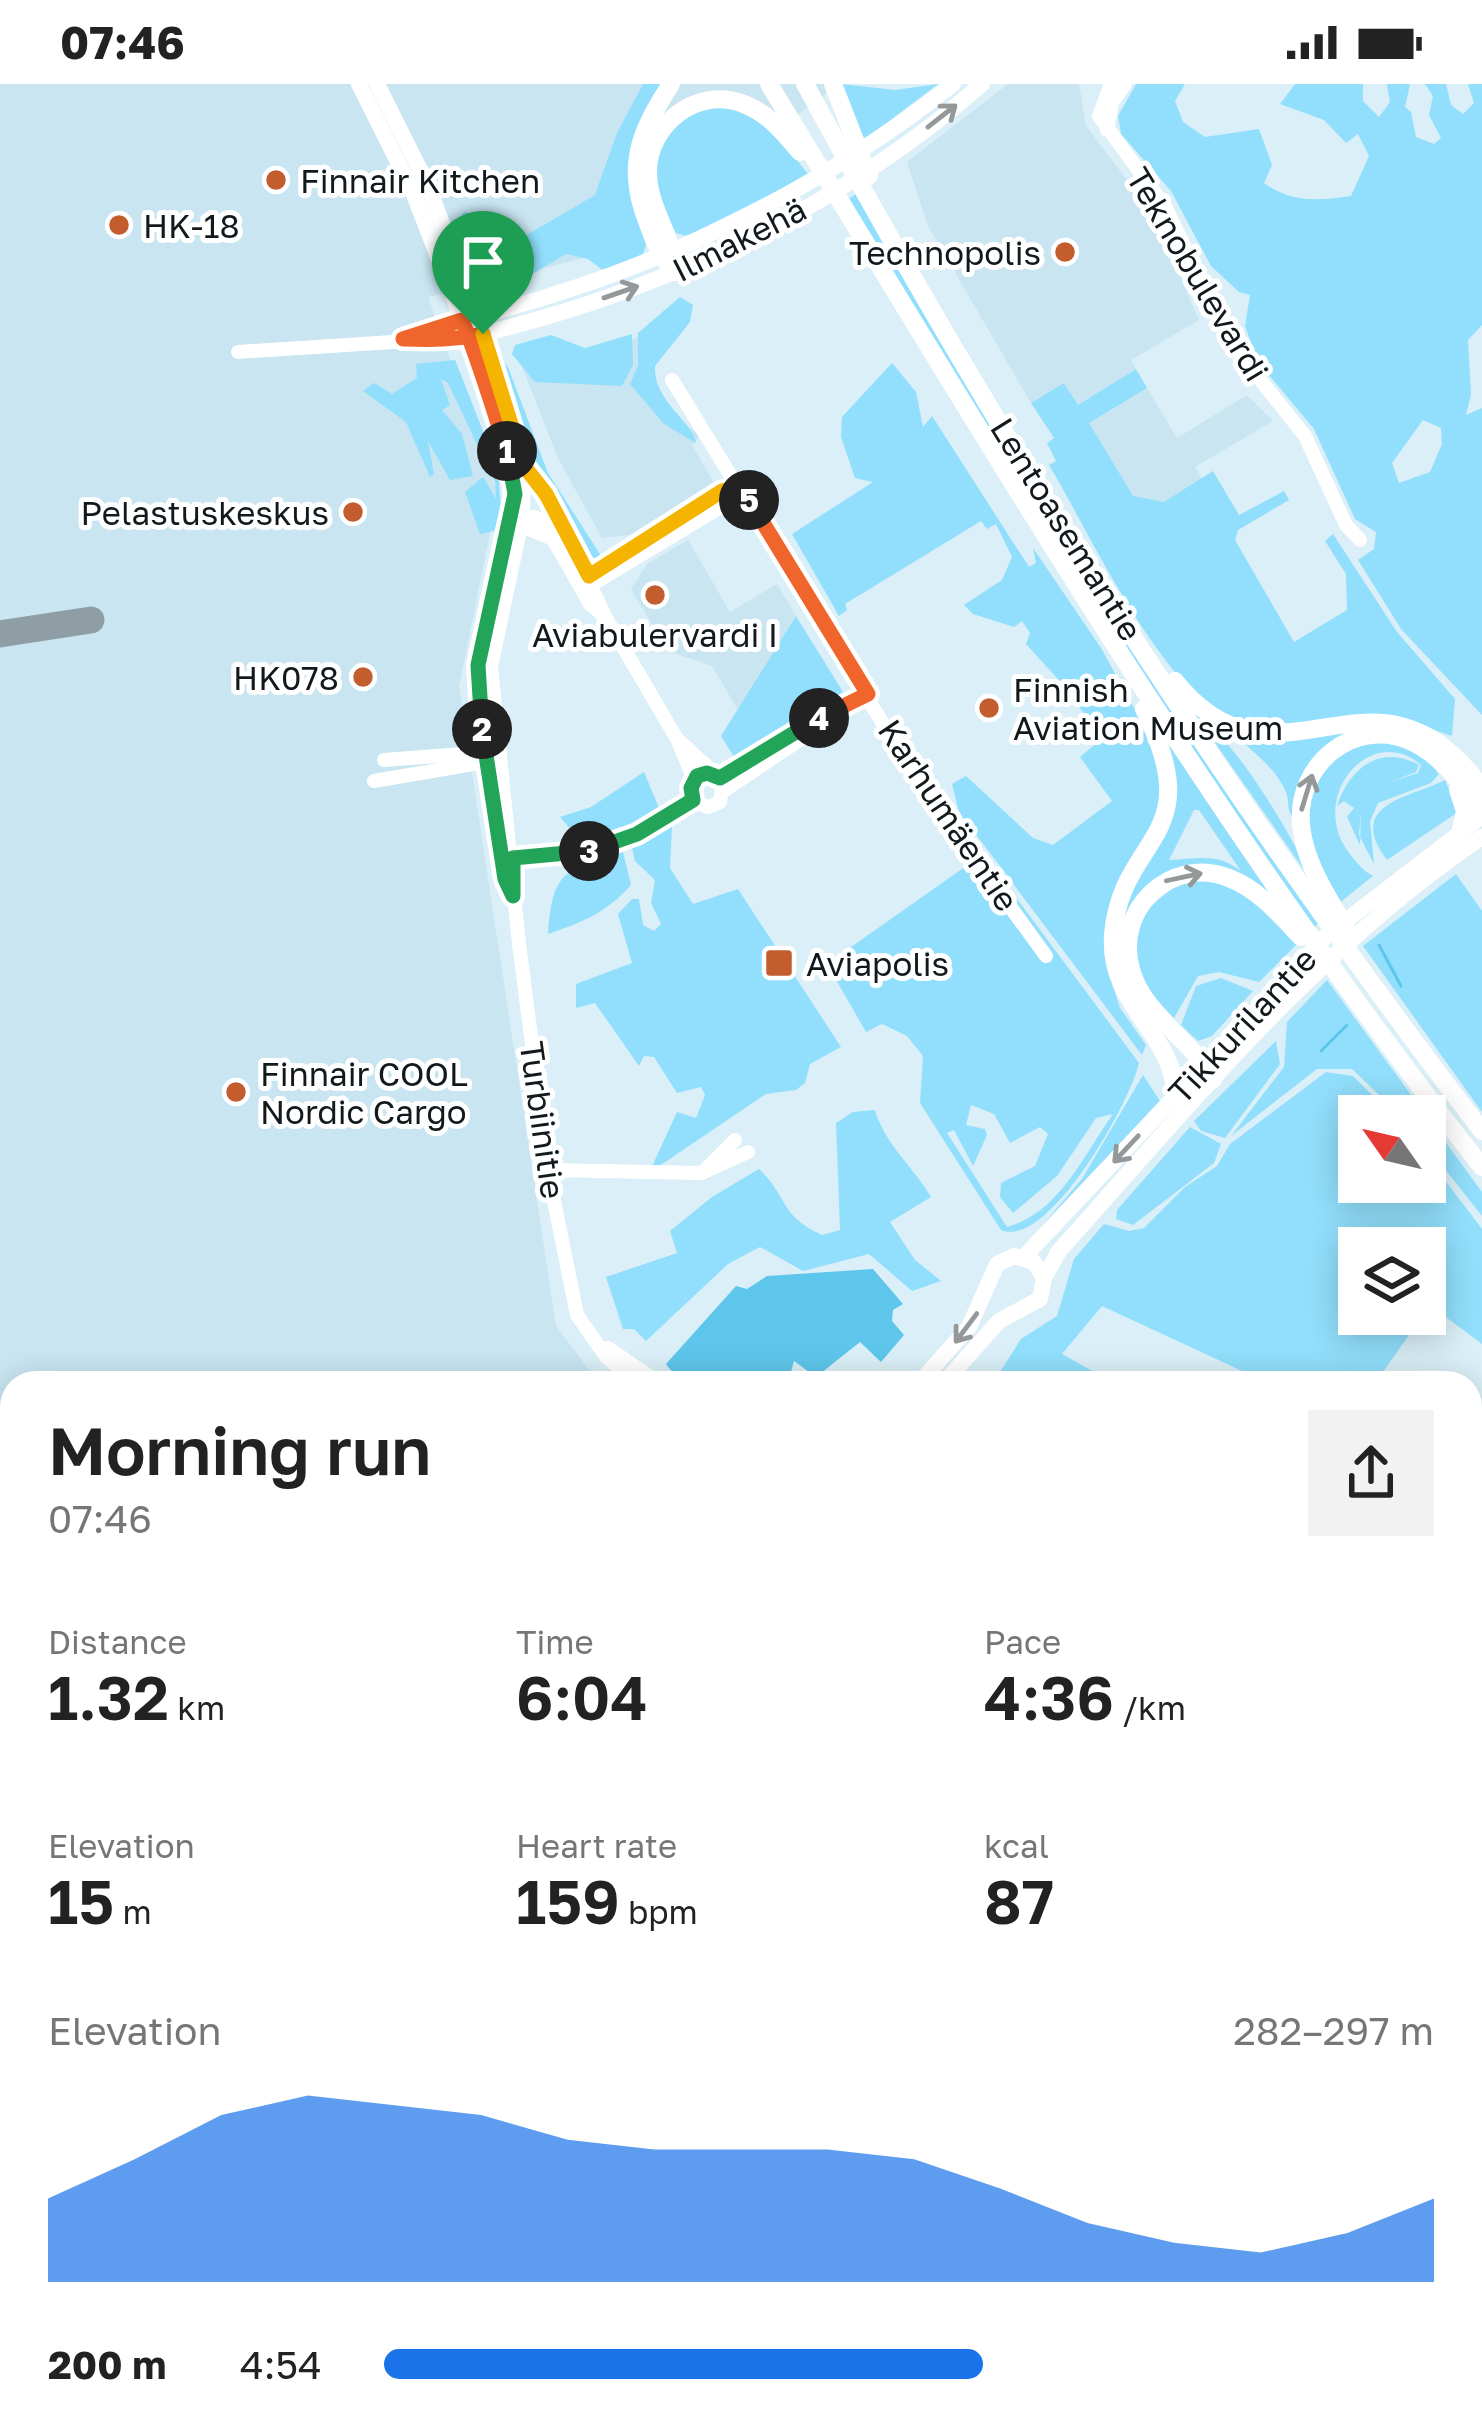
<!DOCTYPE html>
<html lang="en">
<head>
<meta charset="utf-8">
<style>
  :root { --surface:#fff; --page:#f2f2f2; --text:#222; --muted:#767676; --accent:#1a73e8 }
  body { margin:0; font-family:"Golos Text",sans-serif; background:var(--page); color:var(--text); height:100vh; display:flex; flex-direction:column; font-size:45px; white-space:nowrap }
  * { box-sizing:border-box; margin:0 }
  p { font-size:39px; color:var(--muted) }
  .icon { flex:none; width:66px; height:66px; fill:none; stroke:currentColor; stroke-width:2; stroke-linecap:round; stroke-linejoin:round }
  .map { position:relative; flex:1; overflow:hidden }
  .drawer { position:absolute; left:0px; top:1287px; width:1482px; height:1065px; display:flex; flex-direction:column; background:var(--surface); border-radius:36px 36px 0 0; box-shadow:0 6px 30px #0003 }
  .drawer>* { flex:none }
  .needle { width:78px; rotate:304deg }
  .tools { position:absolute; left:1338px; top:1011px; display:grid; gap:24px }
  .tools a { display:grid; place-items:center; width:108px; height:108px; border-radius:0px; background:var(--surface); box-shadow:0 6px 30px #0003; font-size:60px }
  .pin { position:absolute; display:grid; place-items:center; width:102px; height:102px; color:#fff; margin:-123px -51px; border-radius:50% 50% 50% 0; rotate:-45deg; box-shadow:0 0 12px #0007 }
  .pin .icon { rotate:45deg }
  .km { position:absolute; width:60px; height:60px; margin:-30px; border-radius:50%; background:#222; color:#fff; font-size:33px; line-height:60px; text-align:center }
  .round { display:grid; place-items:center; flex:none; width:126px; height:126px; border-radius:0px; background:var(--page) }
  .headline { display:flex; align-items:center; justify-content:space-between; height:204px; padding:0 48px }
  h1 { font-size:66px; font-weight:600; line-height:90px }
  .figures { display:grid; grid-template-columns:repeat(3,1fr); gap:18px; height:204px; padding:12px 48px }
  .figures div { display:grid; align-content:center }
  .figures b { font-size:60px; font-weight:600 }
  .figures small { font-size:33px; font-weight:400 }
  .figures p { font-size:33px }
  .chart { height:336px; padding:24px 48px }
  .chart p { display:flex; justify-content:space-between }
  .chart svg { width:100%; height:216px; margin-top:12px; fill:var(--accent); opacity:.7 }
  ul { padding:0 48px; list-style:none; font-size:39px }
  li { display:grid; grid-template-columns:192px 144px 1fr; align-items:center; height:90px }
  li i { height:30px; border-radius:15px; background:var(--accent) }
  .status { display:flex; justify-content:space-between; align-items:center; height:84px; padding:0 60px; background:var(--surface); direction:ltr }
  .status svg { height:33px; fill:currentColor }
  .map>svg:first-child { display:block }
</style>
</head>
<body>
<div class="status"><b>07:46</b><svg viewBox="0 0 49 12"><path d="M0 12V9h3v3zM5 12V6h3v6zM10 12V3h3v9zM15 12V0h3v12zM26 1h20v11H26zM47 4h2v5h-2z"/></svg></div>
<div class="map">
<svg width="1482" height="2350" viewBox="0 0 1482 2350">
  <rect width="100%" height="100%" fill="#daeff7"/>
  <!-- built -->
  <g fill="#c8e5f1">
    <polygon points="0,0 839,0 612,167 428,213 498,410 459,603 556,1242 599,1299 12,1299 12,1873 0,1885"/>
    <polygon points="1008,0 1079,0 1086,42 1152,129 1199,236 1131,276 1136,285 1078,321 1064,299 1031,319 928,142 907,78"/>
    <polygon points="683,216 648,290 670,331 700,351 692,361 714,399 629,451 602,454 558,374 519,275 629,259"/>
    <polygon points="1147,304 1177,354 1247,311 1273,337 1195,383 1227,437 1136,492 1068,382 1089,339"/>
    <polygon points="688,456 730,528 777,500 796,532 738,626 712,582 668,567 631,505 647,480"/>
    <polygon points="1477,1894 1482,1895 1482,2183 1470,2201 1470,1905"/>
    <polygon points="12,2292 12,2340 180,2340 180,2350 0,2350 0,2301"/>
    <polygon points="331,2340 769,2340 786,2350 439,2350 434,2343 429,2350 348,2350"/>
    <polygon points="841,2340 1131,2340 1124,2350 859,2350"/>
    <polygon points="1176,2340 1375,2340 1368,2350 1169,2350"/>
  </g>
  <!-- green -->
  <g fill="#91dffc" fill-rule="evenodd">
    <path d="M643,0H665C621,67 625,86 646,161L643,170L604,187L588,175L566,170L514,201L490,208L461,130L466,127L486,175L595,111L617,49Z"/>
    <polygon points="841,0 895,6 938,0 860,59"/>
    <path d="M1136,0H1185L1175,17L1183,38L1205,53L1259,45L1272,81L1264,99C1291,119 1318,117 1351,112L1369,72L1358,50L1346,59L1324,36L1280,20L1295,0H1363V17L1379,33L1390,18L1387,0H1410L1405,23L1411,28L1416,53L1434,60L1441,54L1429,31L1433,12L1425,0H1446L1451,21L1463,30L1474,19L1468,0H1482V241L1468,256L1471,310L1466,331L1482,324V631L1401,545L1358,476L1374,465L1376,448L1355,435L1314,345L1258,278L1245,242L1250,211L1239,208L1211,182L1171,107L1121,50L1118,32ZM1423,336L1441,344L1442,360L1430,388L1399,399L1392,379Z"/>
    <path d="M711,22C758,26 781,56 809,91L687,152L676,149C644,92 644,48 711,22Z"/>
    <polygon points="858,109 1320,838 1313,844 1121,560 847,116"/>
    <path d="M680,213L693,221L690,238L655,282C653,318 694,338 696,359L664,340L630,300L638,282V249Z"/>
    <polygon points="632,250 633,281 622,302 535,298 512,270 515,261 551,251 585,264"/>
    <polygon points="494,267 508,283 548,389 603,475 585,472 532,386"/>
    <polygon points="455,276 498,385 501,426 494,447 480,450 465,408 483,393 496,415 495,398 448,299 441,295 450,321 442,326 462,350 473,392 450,396 428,357 434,390 430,393 406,338 363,307 374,299 392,310 417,294 416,280"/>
    <polygon points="892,279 916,308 923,343 932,332 1029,483 1036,479 1033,464 1101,564 1159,669 1162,727 1123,804 1110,893 1120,924 1146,961 1142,971 959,728 952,700 966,692 1033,754 1053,761 1112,717 1080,673 1101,655 1067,605 1026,560 1030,549 1022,537 1014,543 973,530 964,521 1002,496 1012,473 996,440 987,445 981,437 845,520 847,526 839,532 792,450 873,398 855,394 841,353 842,333"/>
    <path d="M1136,285L1147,304L1089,339L1133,412L1164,418L1213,387L1239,431L1284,407L1289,416L1238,446L1235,456L1294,558L1347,526L1346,490L1325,457L1333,450L1397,548L1455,615L1452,652C1428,645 1409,631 1383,630C1337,628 1292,649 1245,641C1170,627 1086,441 1049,381L1056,377L1047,359L1054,354L1031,319L1064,299L1078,321Z"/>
    <polygon points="796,532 843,608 736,676 721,652"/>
    <path d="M1185,616C1247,671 1282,737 1321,810Z"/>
    <path d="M1364,640L1438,665L1342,654L1293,734C1285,722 1291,718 1285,706C1273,681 1255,671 1238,653Z"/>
    <path d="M1161,647L1280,821L1202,785L1132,827L1117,861L1129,810L1166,746ZM1194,726H1199L1241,787C1216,768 1198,775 1169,776Z"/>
    <path d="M1393,657L1428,677L1439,690L1431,699L1378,719L1370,737L1374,780L1359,751L1361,727L1360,761L1347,733L1354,724L1344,717L1337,722C1349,685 1380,659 1419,681L1416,688L1390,698L1418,689L1421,681C1371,638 1309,711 1347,766C1355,777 1363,787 1373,792L1338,820C1319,785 1293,740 1312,699C1319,684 1343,669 1356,658Z"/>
    <polygon points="644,688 661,729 601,758 572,747 560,733 591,723"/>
    <path d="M1445,696L1458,728L1387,776C1345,719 1410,714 1445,696Z"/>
    <polygon points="672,741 670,784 693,820 738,805 841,963 810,980 805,999 796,1006 766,1010 649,1089 677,1028 696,1034 705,1011 701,1003 677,1009 654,973 644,972 639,982 595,919 576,924 576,900 632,879 618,830 632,815 639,815 643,841 654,847 661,840 651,819 655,796 635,777 632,764"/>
    <path d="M623,768L631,801C606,829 583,838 548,850C553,785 565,786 623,768Z"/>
    <path d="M986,773L1139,979C1130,1019 1048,1166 1001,1146L920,1019L923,972L907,952L882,940L866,948L827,880L969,780L1040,875ZM971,1021L994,1030L1010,1059L1040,1043L1048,1050L1035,1082L1001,1099L1000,1113L1013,1129L1057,1092L1096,1034L1113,1030C1083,1072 1059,1129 1007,1143L947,1049L954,1046L973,1082L987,1051L985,1045L966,1041Z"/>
    <polygon points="1456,790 1482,827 1482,1028 1363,862"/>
    <path d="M1188,795C1239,797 1264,824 1298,859L1259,898L1219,888L1198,892L1174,934C1118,877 1117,836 1188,795Z"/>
    <polygon points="1221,894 1253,907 1212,952 1198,957 1181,941 1196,902"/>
    <polygon points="1327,896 1482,1108 1482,1132 1425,1060 1425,1032 1401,1032 1352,985 1317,985 1231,1052 1284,983 1287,938"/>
    <polygon points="1276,957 1280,980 1225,1054 1201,1047 1194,1037"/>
    <polygon points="1326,988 1353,992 1393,1032 1359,1032 1359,1098 1425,1098 1425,1070 1482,1145 1482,1260 1431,1222 1425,1228 1425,1164 1359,1164 1359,1230 1424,1230 1375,1299 1268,1299 1102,1222 1062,1270 1114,1299 993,1299 1021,1255 1057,1232 1074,1175 1104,1140 1129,1147 1144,1144 1185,1103 1217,1082 1230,1060"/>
    <polygon points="1143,991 1160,1017 1040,1144 1082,1095"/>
    <path d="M875,1026C885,1061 913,1082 931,1113L890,1138L915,1176L941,1197L912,1207L869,1170L803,1187L760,1163L728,1180L646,1257L634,1245H623L606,1193L677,1169L670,1147L712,1113L759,1085C790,1115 778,1130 822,1151L840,1146L836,1039L853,1028Z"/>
    <polygon points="1190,1043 1221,1060 1214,1079 1133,1141 1116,1135 1117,1126"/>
    <polygon points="12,1869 12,2044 0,2048 0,1892 9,1885"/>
    <polygon points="0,2124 12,2137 12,2292 0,2301"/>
  </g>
  <!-- water -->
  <path fill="#5ec6eb" d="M873,1185L903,1220L893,1226L892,1237L904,1251L881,1278L860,1258L816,1293L794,1277L790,1292L781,1299C746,1299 687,1312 666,1280L736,1202L747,1205L767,1192Z"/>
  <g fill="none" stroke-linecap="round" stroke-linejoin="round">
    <!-- stream -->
    <g stroke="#5ec6eb" stroke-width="3">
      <polyline points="1379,861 1401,902"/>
      <polyline points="1321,967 1347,941"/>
    </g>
    <!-- taxiway -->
    <polyline stroke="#8e9ea4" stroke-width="27" points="0,550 91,536"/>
    <!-- minor -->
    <g stroke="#fff" stroke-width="14">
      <polyline points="1111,0 1099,32 1166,124 1215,226 1247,279 1305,352 1346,441 1360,456"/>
      <polyline points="1107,46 1112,19 1125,0"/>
      <polyline points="483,250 524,382 550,416 606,534 677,655 723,697 720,718 709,723 696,719 694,696"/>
      <polyline points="403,255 462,236"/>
      <polyline points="238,268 469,253 514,388 512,436 477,600 497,748 511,807"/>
      <polyline points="672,296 909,682 1046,872"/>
      <polyline points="524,382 523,432 491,583 519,860 549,1092 577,1231 607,1274 639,1299"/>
      <polyline points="516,434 534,433 562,444"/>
      <polyline points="515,439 553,455 590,520 603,531"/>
      <polyline points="581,504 589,492 722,407 741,403"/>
      <polyline points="586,504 729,418 741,403"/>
      <polyline points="678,657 694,696"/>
      <polyline points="384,676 489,668"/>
      <polyline points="720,694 850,615 868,610"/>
      <polyline points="374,697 491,677"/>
      <polyline points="725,706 868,610"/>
      <path d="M508,775C582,761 630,769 693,715"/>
      <polyline points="735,1056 702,1089 748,1068"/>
      <polyline points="549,1086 702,1089"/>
      <polyline points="608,1264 659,1299"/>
      <polyline points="1470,1874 1482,1856"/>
      <polyline points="0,2062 12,2057"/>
      <polyline points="1138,2350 1145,2340"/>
      <polyline points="1152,2350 1158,2340"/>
    </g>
    <!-- major -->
    <g stroke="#fff" stroke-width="16">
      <path d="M359,0L413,108L469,253C656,210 837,127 982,0"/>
      <polyline points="377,0 428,102 481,243"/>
      <path d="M462,236C642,193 807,115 953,0"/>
      <polyline points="1024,1173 1326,852 1482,732"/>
      <path d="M1044,1194L1059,1167C1191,1020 1317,864 1482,753"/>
      <polyline points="919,1299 969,1243 997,1180 1014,1172 1034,1178 1044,1194 1040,1215 999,1237 944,1299"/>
      <polyline points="219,2340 220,2350"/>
      <polyline points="806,2340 824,2350"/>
    </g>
    <!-- highway -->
    <g stroke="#fff" stroke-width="18">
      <path d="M671,0C639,49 625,83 648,140C655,159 661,174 675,188"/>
      <path d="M769,0C994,369 1214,743 1482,1083"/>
      <path d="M805,0C1002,365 1230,718 1482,1047"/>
      <polyline points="833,0 869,92"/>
      <path d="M675,188C674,153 649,126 648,90C647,41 697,1 744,20C768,29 784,49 800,68"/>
      <path d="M1175,597C1278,726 1374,555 1482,704"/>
      <path d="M1144,625C1210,757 1121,750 1113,851C1108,922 1175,950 1175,1011"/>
      <polyline points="1458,706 1465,727 1461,746"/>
      <path d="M1349,849C1330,816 1304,780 1301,740C1296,680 1354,633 1410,657C1441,670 1463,702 1482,728"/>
      <path d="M1213,996C1192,954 1144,934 1131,885C1114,826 1170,771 1229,794C1258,805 1280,831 1301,853"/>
      <polyline points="1470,2284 1482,2268"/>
      <polyline points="1470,2331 1482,2314"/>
      <polyline points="1423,2350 1430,2340"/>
    </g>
  </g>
  <!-- one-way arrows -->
  <defs><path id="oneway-shaft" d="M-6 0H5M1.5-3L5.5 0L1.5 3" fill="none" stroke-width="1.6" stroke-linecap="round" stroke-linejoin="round" transform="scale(3)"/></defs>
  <g stroke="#949899">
    <use href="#oneway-shaft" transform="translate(942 32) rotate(-38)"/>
    <use href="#oneway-shaft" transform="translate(621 208) rotate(-19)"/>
    <use href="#oneway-shaft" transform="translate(1307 708) rotate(-73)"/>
    <use href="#oneway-shaft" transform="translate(1184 793) rotate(-12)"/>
    <use href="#oneway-shaft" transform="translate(1126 1065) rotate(133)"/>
    <use href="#oneway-shaft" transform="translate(966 1244) rotate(127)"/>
  </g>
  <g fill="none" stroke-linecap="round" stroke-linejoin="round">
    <defs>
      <path id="split-1" d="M483,250C454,256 431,256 403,255L462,236C480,279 492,323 507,367"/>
      <polyline id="split-2" points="482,645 478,581 515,410 507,367"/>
      <polyline id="split-3" points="482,645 505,795 513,812 513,774 589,767"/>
      <polyline id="split-4" points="589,767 637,750 693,716 691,704 697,692 707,689 720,694 819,634"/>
      <polyline id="split-5" points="749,416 868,610 819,634"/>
      <polyline id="split-6" points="546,410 589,492 722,407 741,404 749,416"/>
      <polyline id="split-7" points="483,250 524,382 546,410"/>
    </defs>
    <!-- split-1 casing -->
    <use href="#split-1" stroke="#fff" stroke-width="24"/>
    <!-- split-2 casing -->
    <use href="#split-2" stroke="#fff" stroke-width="24"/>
    <!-- split-3 casing -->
    <use href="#split-3" stroke="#fff" stroke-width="24"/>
    <!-- split-4 casing -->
    <use href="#split-4" stroke="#fff" stroke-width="24"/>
    <!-- split-5 casing -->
    <use href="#split-5" stroke="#fff" stroke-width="24"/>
    <!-- split-6 casing -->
    <use href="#split-6" stroke="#fff" stroke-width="24"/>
    <!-- split-7 casing -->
    <use href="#split-7" stroke="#fff" stroke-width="24"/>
    <!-- split-1 -->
    <use href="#split-1" stroke="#f0652b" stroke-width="15"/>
    <!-- split-2 -->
    <use href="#split-2" stroke="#22a559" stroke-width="15"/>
    <!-- split-3 -->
    <use href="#split-3" stroke="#22a559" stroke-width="15"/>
    <!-- split-4 -->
    <use href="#split-4" stroke="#22a559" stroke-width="15"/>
    <!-- split-5 -->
    <use href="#split-5" stroke="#f0652b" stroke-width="15"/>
    <!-- split-6 -->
    <use href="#split-6" stroke="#f5b400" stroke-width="15"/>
    <!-- split-7 -->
    <use href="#split-7" stroke="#f5b400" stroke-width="15"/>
  </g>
  <!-- markers -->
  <g fill="#c35d2d" stroke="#fff" stroke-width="4.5">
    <circle cx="276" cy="96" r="12"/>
    <circle cx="119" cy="141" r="12"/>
    <circle cx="1065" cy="168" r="12"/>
    <circle cx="353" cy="428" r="12"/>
    <circle cx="655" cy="511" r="12"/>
    <circle cx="363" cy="593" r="12"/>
    <circle cx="989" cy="624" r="12"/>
    <rect x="764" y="864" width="30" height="30" rx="6"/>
    <circle cx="236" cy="1008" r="12"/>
  </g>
  <g text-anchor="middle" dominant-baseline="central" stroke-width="10" stroke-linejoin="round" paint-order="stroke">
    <!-- poi labels -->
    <g font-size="33" fill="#12191c" stroke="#fff" text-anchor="start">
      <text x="300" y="96">Finnair Kitchen</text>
      <text x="143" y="141">HK-18</text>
      <text x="1041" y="168" text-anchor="end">Technopolis</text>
      <text x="329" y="428" text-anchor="end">Pelastuskeskus</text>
      <text x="655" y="550" text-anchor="middle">Aviabulervardi I</text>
      <text x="339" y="593" text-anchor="end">HK078</text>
      <text x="1013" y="605">Finnish<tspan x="1013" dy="38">Aviation Museum</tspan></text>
      <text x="806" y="879">Aviapolis</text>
      <text x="260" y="989">Finnair COOL<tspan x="260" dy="38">Nordic Cargo</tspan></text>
    </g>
    <!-- street labels -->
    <g font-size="33" fill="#12191c" stroke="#fff">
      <text transform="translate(739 155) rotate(-27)">Ilmakehä</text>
      <text transform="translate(1198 190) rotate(59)">Teknobulevardi</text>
      <text transform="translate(1067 445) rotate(58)">Lentoasemantie</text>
      <text transform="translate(949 731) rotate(56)">Karhumäentie</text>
      <text transform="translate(1242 941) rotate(-47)">Tikkurilantie</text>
      <text transform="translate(543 1036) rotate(82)">Turbiinitie</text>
    </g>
  </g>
</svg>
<div class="tools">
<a><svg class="needle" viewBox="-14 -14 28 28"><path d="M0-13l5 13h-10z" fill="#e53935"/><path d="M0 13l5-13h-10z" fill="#767676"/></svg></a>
<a><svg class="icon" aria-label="layers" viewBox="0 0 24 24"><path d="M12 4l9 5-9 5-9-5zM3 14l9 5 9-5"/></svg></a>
</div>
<div class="pin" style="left:483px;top:250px;background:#1e9e55"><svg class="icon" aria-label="arrive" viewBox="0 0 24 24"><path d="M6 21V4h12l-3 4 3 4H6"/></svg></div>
<b class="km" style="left:507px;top:367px">1</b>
<b class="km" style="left:482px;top:645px">2</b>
<b class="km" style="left:589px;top:767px">3</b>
<b class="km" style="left:819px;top:634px">4</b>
<b class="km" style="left:749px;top:416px">5</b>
<section class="drawer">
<div class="headline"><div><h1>Morning run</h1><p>07:46</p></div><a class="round"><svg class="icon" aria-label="share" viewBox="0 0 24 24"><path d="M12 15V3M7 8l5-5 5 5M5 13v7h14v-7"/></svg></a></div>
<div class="figures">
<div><p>Distance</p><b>1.32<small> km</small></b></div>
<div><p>Time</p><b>6:04</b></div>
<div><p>Pace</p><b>4:36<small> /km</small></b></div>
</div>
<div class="figures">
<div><p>Elevation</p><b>15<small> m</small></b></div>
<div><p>Heart rate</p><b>159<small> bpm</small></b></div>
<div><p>kcal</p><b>87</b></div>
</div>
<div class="chart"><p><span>Elevation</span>282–297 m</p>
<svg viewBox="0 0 160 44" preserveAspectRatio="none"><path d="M0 44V27L10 19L20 10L30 6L40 8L50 10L60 15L70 17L80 17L90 17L100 19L110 25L120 32L130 36L140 38L150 34L160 27V44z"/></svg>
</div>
<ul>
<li><b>200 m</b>4:54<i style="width:57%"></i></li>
</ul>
</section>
</div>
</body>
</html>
